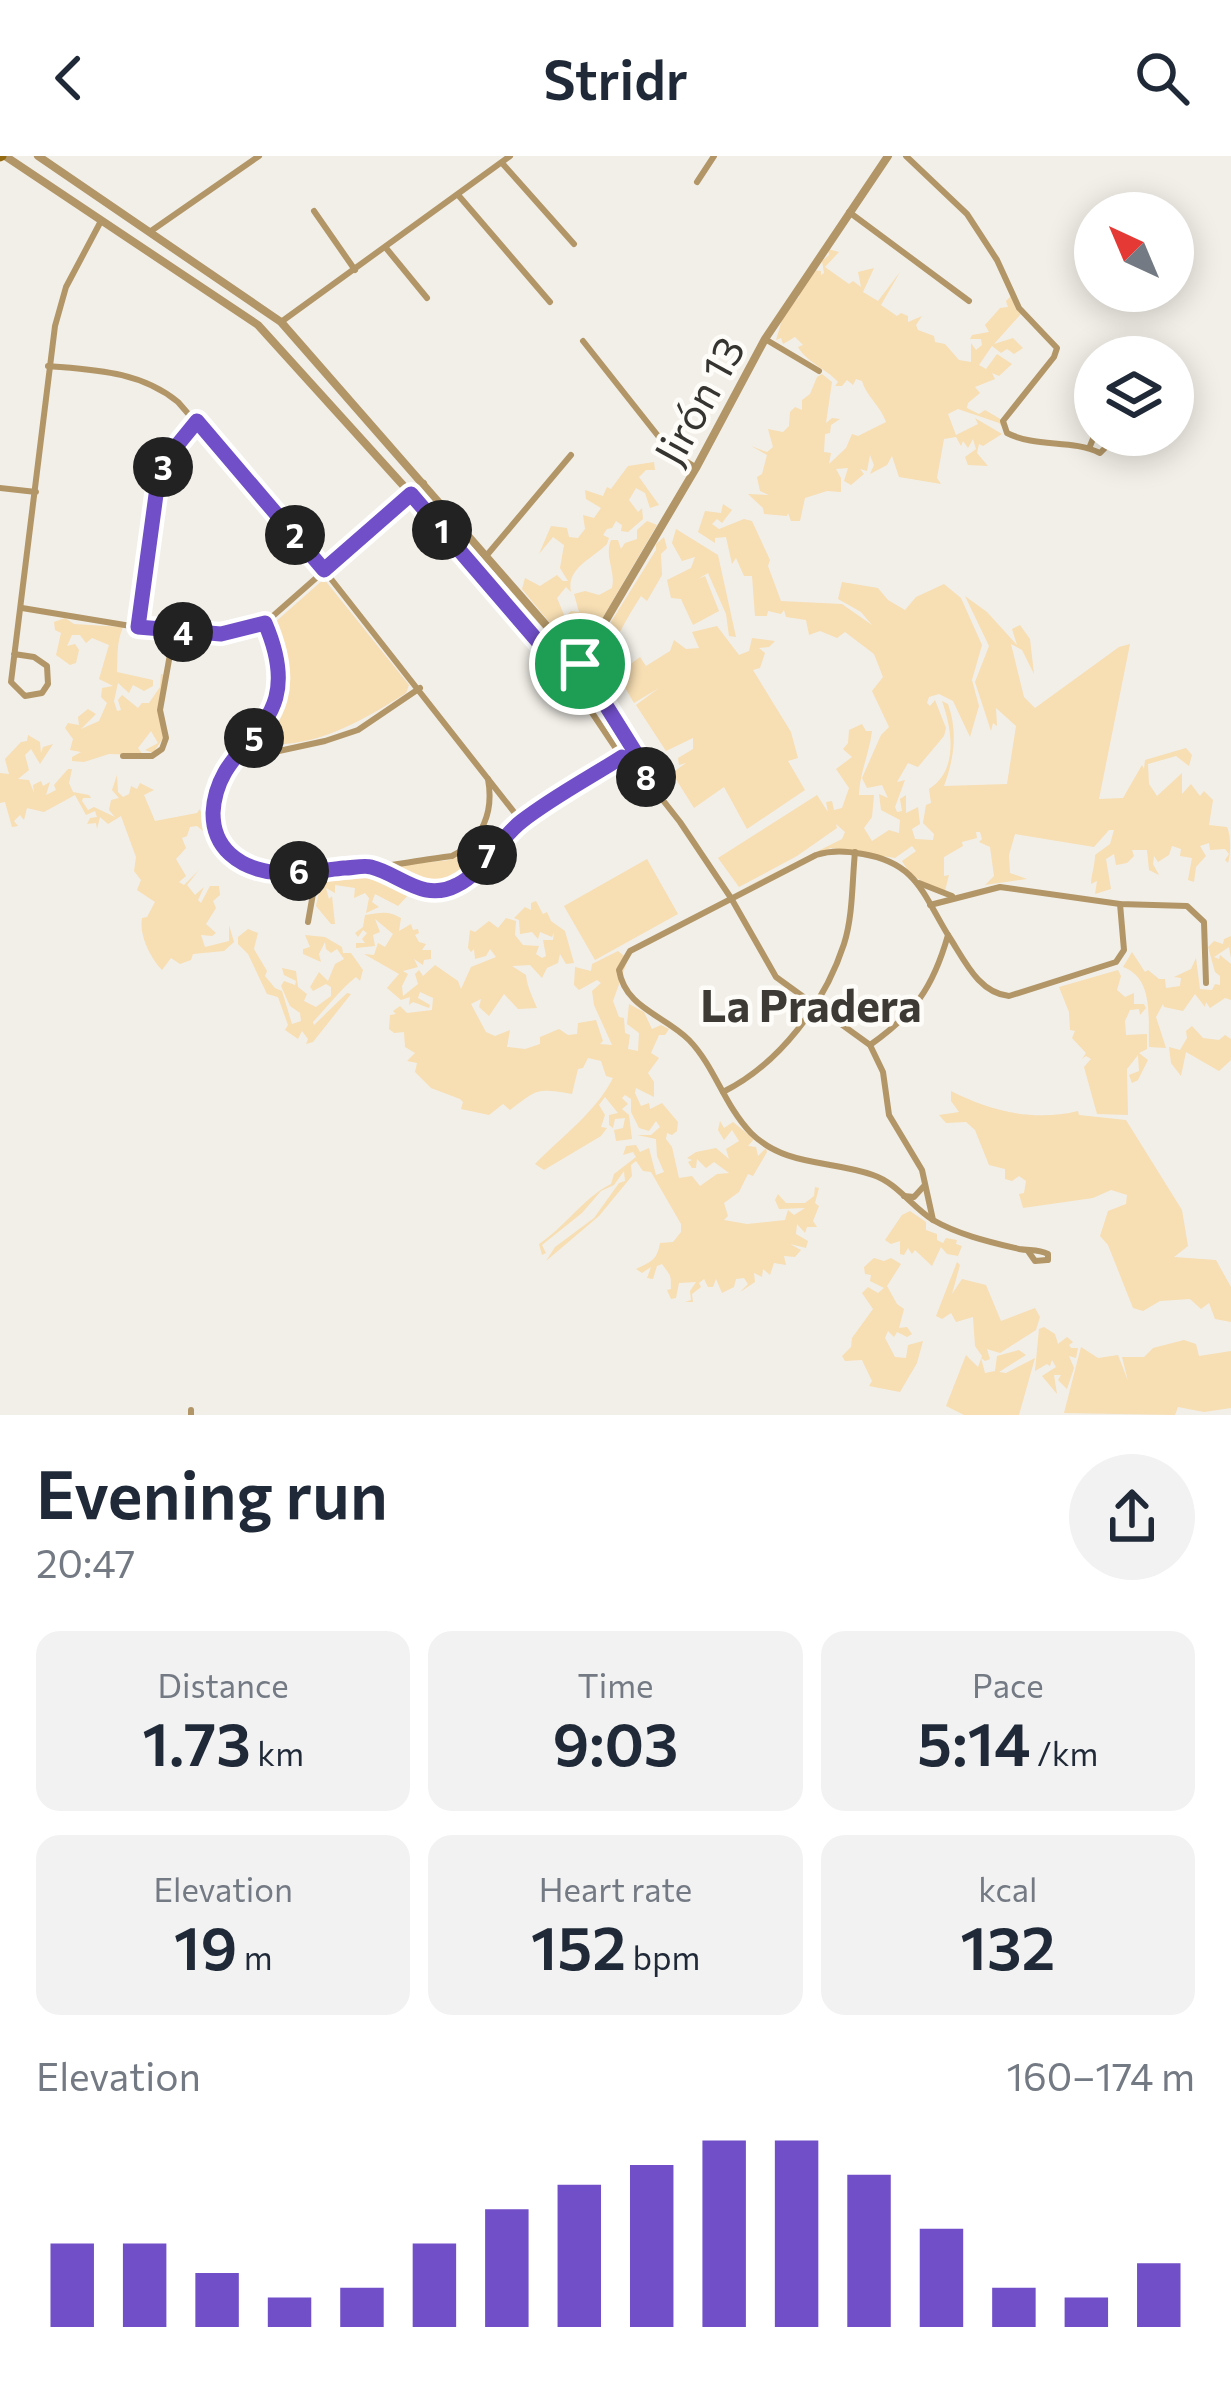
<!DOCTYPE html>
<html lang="en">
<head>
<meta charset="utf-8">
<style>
  :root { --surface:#fff; --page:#f2f2f3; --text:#1f2937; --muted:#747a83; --accent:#714fc8 }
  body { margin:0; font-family:Commissioner,sans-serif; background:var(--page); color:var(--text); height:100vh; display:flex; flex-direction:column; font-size:45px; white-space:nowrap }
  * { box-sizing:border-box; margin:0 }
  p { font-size:39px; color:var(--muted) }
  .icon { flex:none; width:66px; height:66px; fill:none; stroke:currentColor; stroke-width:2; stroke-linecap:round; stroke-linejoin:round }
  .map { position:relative; height:1259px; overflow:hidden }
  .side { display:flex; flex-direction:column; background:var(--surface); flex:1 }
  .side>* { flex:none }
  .needle { width:78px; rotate:316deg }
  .buttons { position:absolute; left:1074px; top:36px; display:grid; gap:24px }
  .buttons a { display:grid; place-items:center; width:120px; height:120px; border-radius:50%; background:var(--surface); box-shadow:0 6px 30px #0003; font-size:60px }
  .pin { position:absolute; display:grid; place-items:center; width:102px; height:102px; color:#fff; margin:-51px; border:6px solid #fff; border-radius:50%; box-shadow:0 3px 12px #0007 }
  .km { position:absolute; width:60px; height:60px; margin:-30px; border-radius:50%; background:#222; color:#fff; font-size:33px; line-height:60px; text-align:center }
  .round { display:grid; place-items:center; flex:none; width:126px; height:126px; border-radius:63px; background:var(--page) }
  .overview { display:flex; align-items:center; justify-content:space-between; height:204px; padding:0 36px }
  h1 { font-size:66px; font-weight:600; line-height:90px }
  .figures { display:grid; grid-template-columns:repeat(3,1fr); gap:18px; height:204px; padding:12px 36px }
  .figures div { display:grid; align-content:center; border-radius:24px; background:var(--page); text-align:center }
  .figures b { font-size:60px; font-weight:600 }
  .figures small { font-size:33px; font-weight:400 }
  .figures p { font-size:33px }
  .chart { height:336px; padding:24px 36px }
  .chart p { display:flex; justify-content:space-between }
  .chart svg { width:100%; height:216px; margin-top:12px; stroke:var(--accent); stroke-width:6 }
  header { display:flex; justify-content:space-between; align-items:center; height:156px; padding:0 36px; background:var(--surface); font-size:54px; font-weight:600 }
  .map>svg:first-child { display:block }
</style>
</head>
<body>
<header><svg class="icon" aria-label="back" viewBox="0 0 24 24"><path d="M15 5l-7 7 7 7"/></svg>Stridr<svg class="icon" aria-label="search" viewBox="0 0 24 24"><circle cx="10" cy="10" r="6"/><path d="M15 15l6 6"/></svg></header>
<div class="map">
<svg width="1231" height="1259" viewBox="0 0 1231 1259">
  <rect width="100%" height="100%" fill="#f2efe8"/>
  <!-- green -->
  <g fill="#f7deb3">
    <path d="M828,93L839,96L825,111L849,128L853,125L861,131L858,116L874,112L863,136L878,145L900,116L881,149L897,160L901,157L908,160V166L922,160L916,169L918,174L934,180L935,186L945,188L959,204L971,206V187L976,194L982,189L981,183H970L972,179L989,176L985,169L1000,152L1008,151L1006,145L1011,140L1021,158L994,188L1013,182L1023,192L1014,198L1007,193L1001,197L992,190L979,209L986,213L997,198L1012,208L999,220L992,217L995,223L975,231L980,237L968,247L967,252L979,258L985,254L1002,264L1004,273L999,267L958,253L948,258L956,279L978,268L975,262L1002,278L983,290L979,288L977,297L988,310L968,309L965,301L976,293L973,283L968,292L963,285L961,290L956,281L944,283L937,322L941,328L899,321L892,300L887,309L870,318L874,309L870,299L867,315L860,313L864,318L851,329L844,325L848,312L836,313L841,322V336L827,335L805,342L800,365H791L788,357L787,360L764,358L763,352L748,338L769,339L760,335L757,321L762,318L767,299L751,290L767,296L773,291L768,273L783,276L789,270L790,256L795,251L802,254V244L810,238L817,221L822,218L832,226L826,267L832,262L840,263L831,269L830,277L825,278L824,296L831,297L829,308L846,292L852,278L858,280L886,266C880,249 866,240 862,225L856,223L853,229L847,224L842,230H835L838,226C828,214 806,206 798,191L803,189L795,181L783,188L781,182L776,184L784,157L799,141L800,133L814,114L821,115V119L824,117L822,105L829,99Z"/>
    <path d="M654,306L655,314H646L639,321L659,349L650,352L645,337L636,332L629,344L638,356L642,352L643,363L628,376L621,375L622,369L616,365L612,372L607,373L603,379L609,382L607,388C592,403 566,412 571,436L566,431L557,442L565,461L571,455L579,456L574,438L585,435L599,439L612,432C616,414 604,402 611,384H618L621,393L625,387L637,383V374L647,365L657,369L579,502L522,433L525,422L540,430L557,419L563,425H568L560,412L564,389L553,381L539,398L551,370L567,372L569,381L578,382L585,373L583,359L594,362L601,352L586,343L585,334L603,340L607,331L611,333L628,310Z"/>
    <path d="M723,348L732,354L722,367L717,363L712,368L719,373L744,363L752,365L770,404L768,410L781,445L842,448L872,469L861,456L838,443L842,426L878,432L888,444L905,454L916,441L944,428L961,442L982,489L972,524L979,550L970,581L953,545L939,538L929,541L927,547L930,550L935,544L946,572L944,580L918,611L908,607L897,626L905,624L895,651L897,656L902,655L900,643L906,639V657L918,651L920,668L912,673L915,683L933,684L934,678L923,667L926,649L931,647L929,633C959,614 952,573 942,545L948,548C958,576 954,603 944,630L1007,628L1016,570L996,552L997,570L993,567L991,575L975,526L989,490L965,440L987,456L1017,489L1012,473L1020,469L1030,483L1034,518L1022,494L1011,488L1024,541L1035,552L1119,491L1130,488L1099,643L1123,642L1142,609L1144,613L1145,604L1186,592L1192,599L1189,610L1176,600L1148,608L1149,628L1157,640L1182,617V638L1191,628L1200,640L1204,635L1213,644L1209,669L1227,671C1231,679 1231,698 1228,707L1225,704L1229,698L1225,693L1210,694L1209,687L1200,690L1206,700L1196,711L1194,726L1188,724L1192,702L1180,700L1181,693L1172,690L1169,699L1158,706L1154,700L1153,708L1159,719L1149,714L1147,694H1132L1134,700L1127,707L1116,709L1114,698L1106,703L1111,733L1095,738L1097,725L1091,728C1091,719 1095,710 1095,699L1110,688L1114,674H1109L1094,691L1015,678L1009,699L1010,717L1027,723L985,729L994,720L990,691L979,686L982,683L980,676H976L977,682L962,686L963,690L944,701V720L949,719L945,735C926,728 913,724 902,705L916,695L912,690L895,702L831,692L740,734L842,683L845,676L836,668L837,672L797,700L739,731L718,702L817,639L828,656L826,646L832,645L834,654L842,652L849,632L836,613L852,601L843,593L848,587L849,574L862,568L866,575H872C869,599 860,615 859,639H874L872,661L864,672L872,685L889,674L899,677L900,664L881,654L879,638L888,642L882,629L867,632L862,622L881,579L889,571L872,535L883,521L874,498L845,476L837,482L820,475L809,479L806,464L786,461L784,454L781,458L768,455L767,460H755L752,420H744L736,402L732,408L726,381L715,382V387L698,376L705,355L721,357Z"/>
    <polygon points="676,373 718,399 736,481 729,480 726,458 708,417 698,423 705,420 719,455 693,469 681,443 671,442 667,424 691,412 695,401 682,405 672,387"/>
    <path d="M664,381L667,392L661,398L662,419L647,445L641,440C625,464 615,487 600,511L607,517L600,525L586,506L656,394V388Z"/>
    <path d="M324,423L409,529L406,537C365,563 319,591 269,588L263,577L286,517L273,468Z"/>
    <path d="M65,462L74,468L123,471C116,488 118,500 117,516L153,524V530L144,535L133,529L129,537L118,527L114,545L117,555L121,554L118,544L122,539L138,552L142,547H149L160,531L161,518L166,519L159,555L164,581L153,597L145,594L158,587L151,575L138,592L143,599L109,598L84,606L72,605V601L81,596L70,594L73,583L65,572L68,567L79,569L78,561L88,553L96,558L81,573L99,565L107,547L101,541L102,532L113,530L99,523L109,489L92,482L86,487L80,479H72L67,490L75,488L79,494L76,507L70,509L56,499L61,477L55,474L54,466Z"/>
    <polygon points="717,470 739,499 749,495 752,482 775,485 769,491 759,492 765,497 760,512 753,514 791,576 798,602 788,605 805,634 747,673 724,631 694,652 672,617 686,607 679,609 678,602 693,593 693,582 666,595 636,549 659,532 634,547 617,518 640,501 646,510 670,495 674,484 686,493 699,492 692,476"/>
    <path d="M28,579L40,586L41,597L43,591L53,588L40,608L31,593L25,599L29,614L18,623L29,624L34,637L33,629L41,625L43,630L50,626L46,639L56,634L54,629L68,613H72L69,627L73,636L89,639L91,642H83L82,645L88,654L94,651L115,661L109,654L111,644L119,642L112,634L117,619L118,636L123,641L129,638L131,630L137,633L140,627L154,634L144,639L155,665L197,657L200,653L202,660L210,658L212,682L197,670L190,671L187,680L182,682L186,692L176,703L186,720L179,726L184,729L199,714L187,729L195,739L204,731L198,744L201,747L210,730H219L220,739L213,745L216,752L206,768L216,777L212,780L201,779L205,791L229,785V769L234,786L224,795L193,798L191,804L180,808L171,802L162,814C150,801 139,779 142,762L147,761L155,746L137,734L141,724L134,715L136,701L121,660L108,668L100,661L97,673L96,667L87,668L90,662L97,661L95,655L86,659L75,639L44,656L27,652L24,664L20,659L14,665L18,670L12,671L5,646L0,647V617L9,618L5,603L21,586L27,585Z"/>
    <path d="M476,693L480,695C465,732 408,743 382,711L450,704Z"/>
    <polygon points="647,703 678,758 595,804 564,750"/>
    <polygon points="355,715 362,721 366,716 381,719 411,736 398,750 375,738 372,746 379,751 366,757 369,742 365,737 354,742 355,732 335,729 335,737 326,732 329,743 332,740 335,768 331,768 316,750 323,716"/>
    <path d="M536,745L543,758L547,756L551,765L565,775L574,807L566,808L560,798L558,807L547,812L542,822L530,809L512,810L526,819C527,831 533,842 537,852L518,853L504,838L489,860L479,851L481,843L471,848L486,876L495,880L510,874L507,891L525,893L540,888V881L559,873L568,879L577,878L578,867L596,864L603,885L600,888L612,889L594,849L592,835L601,827L597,824L579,834L574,829L575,811L591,815L592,808L618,795L628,803L613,845L619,861L624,862L625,877L630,879L628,893L638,895L639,877L627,868L629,848L644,856L652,873L661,869L669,873L665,879H659L651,897L659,902L648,917L654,926V941L636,932L635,937L641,950L649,947L650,953L662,947L678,966L677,975L672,979L667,977L666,983L672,991L679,1022L692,1020L700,1030L717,1018L729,1017L714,1006L706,1012L697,1003L696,1012H692L688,1006L692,1004L687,1002L696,996L716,992L729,1003L726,993L739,985L732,974L724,984L718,974L720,965L724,972L733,966L754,983L748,990L756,991L758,1000L766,992L767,996L753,1020L748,1018L739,1036L724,1047L728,1060L724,1064L747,1068L785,1064L788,1054L794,1059L805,1052L779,1053L775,1044L778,1038L786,1047H805L814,1040L815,1031L819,1032L815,1047L819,1050L813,1065L817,1071H807L805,1077L797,1068L796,1078L808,1085L806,1092L790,1088L801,1094L795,1101L784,1100L786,1109L774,1107L770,1119L763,1113L762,1121L754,1117L755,1126L740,1136L748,1128L744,1122L736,1123L734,1131L722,1137L716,1123L713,1131H708L704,1123L699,1127L701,1131L692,1138L693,1146H685L691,1144L690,1135L696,1126L679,1127L676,1142L671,1143L667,1134L671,1133C671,1117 671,1121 662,1108L657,1110L653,1123L647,1122L651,1111L642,1117L636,1113C653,1105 657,1103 660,1087L673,1086L681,1076V1068L651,1016L643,1015L636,1005L631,1009L632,1020L599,1060L546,1105L555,1091L594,1062L619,1027L625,1025L624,1015L614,1029L601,1035L582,1057L542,1089L546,1097L542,1099L539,1088C566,1070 583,1042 611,1028L614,1018L636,1001L633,996L623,999L626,990L636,989L640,996L649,992L656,1019L664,1016L657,1000L656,983L637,979H651L660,971L656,965L649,975L639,972L631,956V943L625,939L622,942L628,948L622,953L629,959L632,983L616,985L614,974L623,972L625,962L615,963L613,972L609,969V959L618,957L605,941L599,949L605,959L601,971L607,972L601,980L544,1014L535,1008C561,981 596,956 613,922L606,920L601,905L588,902L583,912L578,913L572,938C536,932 538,933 510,954L503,948L489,959L461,953L463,946L460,943L431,932L415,916L417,907L407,905L415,897L405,891L404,876L394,877L389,873L390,859L396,858L393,855L400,850L407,857L432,854L433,842L420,836L418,842L430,849L429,852L413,846L409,849L410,841L401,844L387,832L399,818L364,798L374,799L378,787L385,791L393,778L375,763L380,776L373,779L375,790L356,792V787H365L362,783L367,777L363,774L358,781L355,777L363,771L365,759C380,757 387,754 401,762L399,775L411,768L413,774L418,773L419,777L415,779L419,786L426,788L422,794H431V789V803L424,804L423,809L414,803L418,811L403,815L408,818L402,830L403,840L418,828L415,818L419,814L423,820L435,809L458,825L461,833L471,811L496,801L490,793L486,800L475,803L474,793L471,796L468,792L470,774L475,776L489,765L498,772L506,762L516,765L515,779L523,789L539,790L536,798L542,802L546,800L543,784H553L554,776L552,781L540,776L538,783L532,776L520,778L519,764L514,762L525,751L531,754V747Z"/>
    <path d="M248,773L258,777L254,793L267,815L265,820L275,832L282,835L292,868L301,865L300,857L290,850L281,830L284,825L295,829L296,825L284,819L282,812L296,815L298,831L307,838L304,845L316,851L331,840V831L326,828L313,835L310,831L319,816L328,825L335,808L344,803L337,793L331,797L326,793L325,786L319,798L321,806L303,798V793L310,791L305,779L325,781L342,791L343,797H351L363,814L360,825L356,821C340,834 328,850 313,866L314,869L347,837L351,838L313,886L306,888L308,883L302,875L298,883L285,874L288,869L278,841L267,838L248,798L238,788V781Z"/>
    <path d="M1231,780V802L1229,791L1214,801L1219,803L1220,799L1231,808V844L1225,842L1210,852L1206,846L1205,851L1195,838L1183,855L1164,851L1163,848L1156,861L1166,892L1149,891C1148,862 1154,822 1123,811L1132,796L1145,816L1148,814L1159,823H1165L1166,832L1180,830L1181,822L1174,821L1191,813L1196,802L1200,833L1212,834L1215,828L1220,829V820L1215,816L1208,791L1214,785L1223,788L1224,783Z"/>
    <polygon points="1118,814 1121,820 1117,834 1125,841 1134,837 1134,848 1144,848 1146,852 1140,859 1139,853 1130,854 1125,865 1126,879 1147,878 1147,893 1139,897 1148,904 1138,924 1132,927 1129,919 1139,915 1138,899 1127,913 1128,959 1097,958 1084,911 1091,903 1086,900 1082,903 1086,897 1072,882 1075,875 1070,874 1069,856 1059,831"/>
    <polygon points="1192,870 1203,882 1219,884 1225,879 1231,883 1231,904 1219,915 1186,896 1181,920 1171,907 1169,891 1180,894 1187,882 1186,875"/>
    <path d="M951,935C990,955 1034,966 1078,955L1079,959L1126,964L1182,1054L1188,1090L1174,1101L1216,1104L1231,1131V1166L1215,1163L1209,1147L1201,1153L1190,1143L1160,1145L1143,1155L1133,1152L1108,1089L1100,1080L1108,1055L1126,1048L1127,1039L1111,1034L1093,1042L1023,1052L1019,1038L1024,1037L1026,1025L1019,1020L1012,1025L1005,1023V1013L989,1009L975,974L966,966L946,967L939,959L959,956L951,945Z"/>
    <polygon points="910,1055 926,1066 926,1074 937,1078 937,1084 943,1087 946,1082 957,1084 956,1088 962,1090 958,1100 947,1098 941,1091 932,1110 915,1094 912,1098 908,1092 904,1099 900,1098 900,1085 891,1088 885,1084 902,1059"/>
    <polygon points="874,1102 884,1105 891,1102 901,1108 887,1130 897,1148 904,1153 899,1172 907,1171 912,1178 907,1181 897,1176 894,1181 888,1175 885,1182 895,1201 906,1202 908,1189 923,1185 917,1207 900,1236 869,1230 872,1225 862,1204 845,1205 842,1200 851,1191 852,1182 873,1153 862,1137 868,1131 878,1137 884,1132 870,1125 871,1119 865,1118 864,1111"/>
    <polygon points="957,1106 960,1109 952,1138 962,1123 986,1129 1001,1165 1035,1152 1040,1161 1036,1174 1000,1197 987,1193 990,1203 985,1205 981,1202 985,1217 995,1215 997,1200 1019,1194 1026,1199 999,1216 1006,1217 1035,1202 1019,1259 964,1259 946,1250 966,1199 978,1211 982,1200 975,1190 973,1161 956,1166 951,1157 942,1163 936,1160"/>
    <polygon points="1044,1171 1055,1178 1058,1188 1067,1181 1073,1186 1069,1189 1071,1192 1078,1192 1076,1202 1069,1200 1074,1212 1067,1233 1058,1224 1061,1219 1054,1219 1057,1238 1042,1220 1056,1211 1052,1204 1050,1210 1047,1208 1035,1215 1039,1173"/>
    <polygon points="1184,1184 1196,1188 1199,1200 1231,1195 1231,1252 1204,1256 1178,1251 1175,1259 1064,1257 1081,1191 1098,1202 1118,1199 1128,1225 1122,1201 1144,1201 1153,1192"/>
  </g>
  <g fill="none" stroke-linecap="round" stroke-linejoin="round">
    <!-- minor -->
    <g stroke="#b29667" stroke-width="6">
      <path d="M906,0L967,58L997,104L1019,152L1057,192L1054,201L1003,265L1007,277C1036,292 1072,283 1100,297L1108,289L1104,279"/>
      <polyline points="502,7 574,88"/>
      <polyline points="697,26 714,0"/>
      <polyline points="459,40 550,146"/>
      <polyline points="314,55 355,114"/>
      <polyline points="849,56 969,145"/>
      <polyline points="151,75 259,0"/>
      <polyline points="386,92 427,142"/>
      <polyline points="281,166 510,0"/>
      <polyline points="765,183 819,215"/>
      <polyline points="583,185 670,295 695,311"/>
      <polyline points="1173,208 1176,202"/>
      <path d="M48,210C94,214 140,215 178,246L324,414L521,665"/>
      <polyline points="1090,290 1095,278"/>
      <polyline points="0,332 36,336"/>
      <polyline points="487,399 571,299"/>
      <polyline points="22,452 167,476 221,478 265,467 424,327"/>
      <path d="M265,467C305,561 248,561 218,633C203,670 226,711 266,716C322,724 396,707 452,700C483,684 494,656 488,623"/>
      <polyline points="138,471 157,324 166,303 196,266"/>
      <polyline points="14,498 34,501 47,510 48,528 42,537 25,540 11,526 55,170 66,131 101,65"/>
      <polyline points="581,509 637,599 646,625"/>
      <path d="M566,518L633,618L651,629L680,666L731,742L776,821L870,889L883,916L889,959L922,1014L933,1064C959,1079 990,1086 1019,1093C1030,1095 1038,1093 1048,1098V1104"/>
      <polyline points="123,600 152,600 162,593 166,582 160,554 174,476"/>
      <polyline points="237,604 325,585 358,574 420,532"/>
      <path d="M373,712C465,765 460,715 519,667C550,642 589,623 622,601"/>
      <polyline points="919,727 952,740"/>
      <polyline points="930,749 1000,731 1120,748 1187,750 1204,766 1206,827"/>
      <polyline points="308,766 317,715"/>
      <path d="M948,779C964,803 978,837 1009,840L1116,806L1124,794L1120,748"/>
      <path d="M870,889C914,858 933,832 948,779C922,736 916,707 863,698C846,695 832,694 816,699L630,795L619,814C625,852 664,859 689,884C715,911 724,949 751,977C785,1011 831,1004 873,1019C897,1027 912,1051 933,1064"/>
      <path d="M723,936C779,908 824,849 844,788C853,760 852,726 855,696"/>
      <polyline points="904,1040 914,1041 924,1030"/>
      <polyline points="1028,1095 1035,1105 1047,1104"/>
      <polyline points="191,1259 191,1254"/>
    </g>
    <!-- tertiary -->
    <g stroke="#b29667" stroke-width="8">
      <polyline points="5,0 258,169 411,338 566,518 580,508 696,312 765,183 888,0"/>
      <polyline points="38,0 281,166 580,508"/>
    </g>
    <!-- secondary -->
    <polyline stroke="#936a10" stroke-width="9" points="0,1 2,0"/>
  </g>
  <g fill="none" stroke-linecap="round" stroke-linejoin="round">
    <defs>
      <path id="route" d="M197,265L324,414L411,338L566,518L580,508L637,599L646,615V625L636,622L622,601C589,622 553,641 522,665C498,683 484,716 457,729C423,747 400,718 371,711C364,709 352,712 344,712C306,716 261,726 230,698C218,687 213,673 213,657C217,576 313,579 265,467L221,478L138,471L158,324L166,303Z"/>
    </defs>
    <!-- route casing -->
    <use href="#route" stroke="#fff" stroke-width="24"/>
    <!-- route -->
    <use href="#route" stroke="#714fc8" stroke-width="15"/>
  </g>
  <g text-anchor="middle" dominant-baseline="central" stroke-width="9" stroke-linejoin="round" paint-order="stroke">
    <!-- street labels -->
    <g font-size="42" fill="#353431" stroke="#fefcf8">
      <text transform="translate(698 244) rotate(-61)">Jirón 13</text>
    </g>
    <!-- neighbourhood labels -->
    <g font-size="45" font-weight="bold" fill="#3d3a35" stroke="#fefcf8">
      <text x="811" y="847">La Pradera</text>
    </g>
  </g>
</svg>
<div class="buttons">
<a><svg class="needle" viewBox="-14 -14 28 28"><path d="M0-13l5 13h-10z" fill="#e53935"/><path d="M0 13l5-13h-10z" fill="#747a83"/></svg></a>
<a><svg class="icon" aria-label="layers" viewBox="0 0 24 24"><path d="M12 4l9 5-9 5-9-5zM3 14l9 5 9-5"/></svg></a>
</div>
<div class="pin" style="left:580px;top:508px;background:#1e9e55"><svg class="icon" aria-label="arrive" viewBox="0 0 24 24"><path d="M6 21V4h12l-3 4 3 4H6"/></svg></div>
<b class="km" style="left:442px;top:374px">1</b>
<b class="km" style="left:295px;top:379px">2</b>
<b class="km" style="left:163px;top:311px">3</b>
<b class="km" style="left:183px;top:476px">4</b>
<b class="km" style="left:254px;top:582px">5</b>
<b class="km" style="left:299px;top:715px">6</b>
<b class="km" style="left:487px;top:699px">7</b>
<b class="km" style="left:646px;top:621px">8</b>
</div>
<section class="side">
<div class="overview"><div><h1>Evening run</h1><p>20:47</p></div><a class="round"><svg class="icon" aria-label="share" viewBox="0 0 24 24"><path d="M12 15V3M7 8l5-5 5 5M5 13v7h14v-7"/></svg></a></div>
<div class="figures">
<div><p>Distance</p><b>1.73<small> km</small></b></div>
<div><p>Time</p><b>9:03</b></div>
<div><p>Pace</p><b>5:14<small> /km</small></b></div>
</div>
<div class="figures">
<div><p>Elevation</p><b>19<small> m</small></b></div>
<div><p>Heart rate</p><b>152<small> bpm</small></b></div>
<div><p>kcal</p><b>132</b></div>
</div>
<div class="chart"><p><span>Elevation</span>160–174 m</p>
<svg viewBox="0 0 160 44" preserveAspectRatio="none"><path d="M5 44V27M15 44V27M25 44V33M35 44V38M45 44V36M55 44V27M65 44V20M75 44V15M85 44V11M95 44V6M105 44V6M115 44V13M125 44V24M135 44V36M145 44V38M155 44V31"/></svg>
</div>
</section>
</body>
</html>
